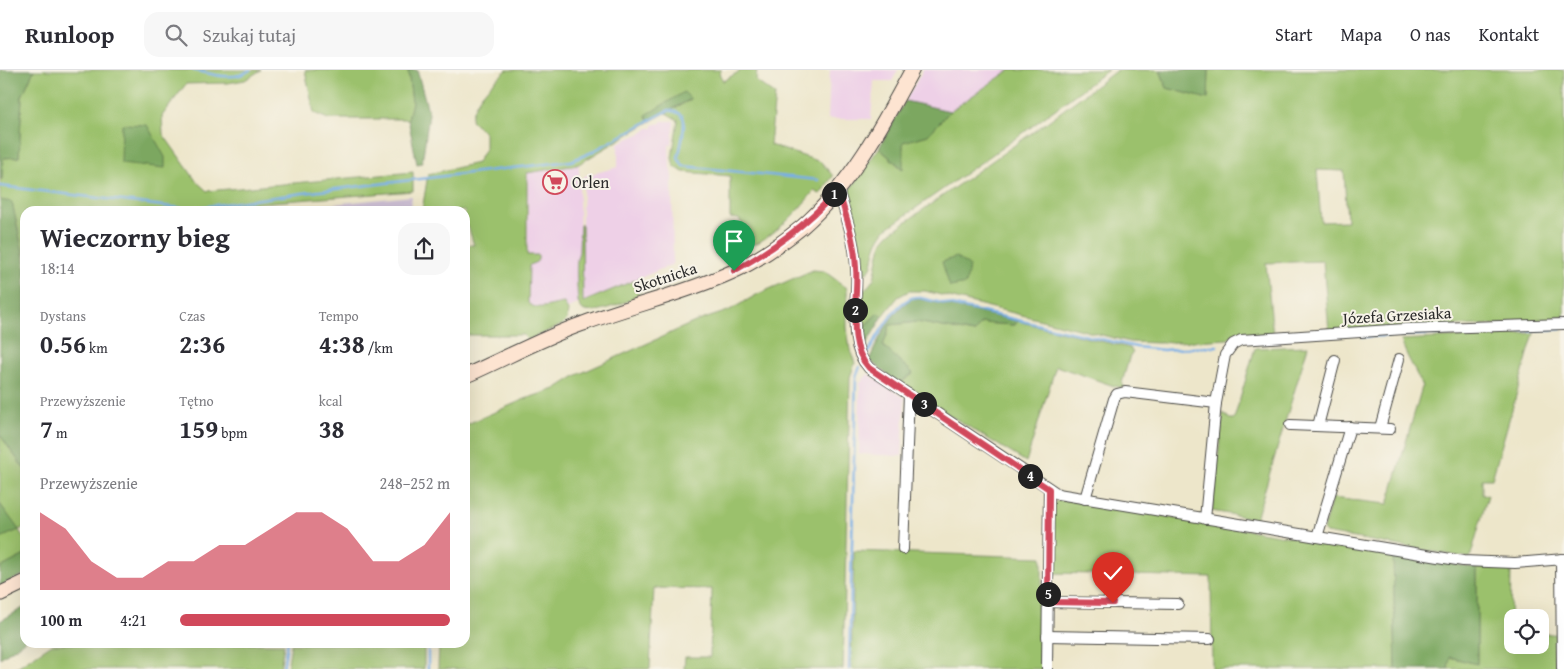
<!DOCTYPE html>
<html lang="pl">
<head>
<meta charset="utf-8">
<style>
  :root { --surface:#fff; --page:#f7f7f7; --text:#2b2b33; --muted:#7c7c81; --line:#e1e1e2; --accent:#d1495b }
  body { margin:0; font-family:"Gentium Book Plus",serif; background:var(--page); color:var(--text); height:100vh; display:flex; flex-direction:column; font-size:19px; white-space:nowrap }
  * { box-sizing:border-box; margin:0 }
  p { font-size:16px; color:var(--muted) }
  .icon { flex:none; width:28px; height:28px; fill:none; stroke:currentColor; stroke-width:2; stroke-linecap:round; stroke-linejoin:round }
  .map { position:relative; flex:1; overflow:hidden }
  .sheet { position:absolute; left:20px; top:136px; width:450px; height:442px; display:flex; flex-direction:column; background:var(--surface); border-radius:15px; box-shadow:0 5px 20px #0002 }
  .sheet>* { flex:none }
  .tools { position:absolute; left:1504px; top:539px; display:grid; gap:10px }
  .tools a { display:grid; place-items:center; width:45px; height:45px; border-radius:10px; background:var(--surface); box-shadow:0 5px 20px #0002; font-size:25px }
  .pin { position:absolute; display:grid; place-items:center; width:42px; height:42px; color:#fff; margin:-51px -21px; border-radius:50% 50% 50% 0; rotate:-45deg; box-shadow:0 0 5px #0007 }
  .pin .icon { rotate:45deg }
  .km { position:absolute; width:25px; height:25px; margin:-12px; border-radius:50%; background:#222; color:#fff; font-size:14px; line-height:25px; text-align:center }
  .round { display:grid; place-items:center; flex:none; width:52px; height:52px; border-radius:15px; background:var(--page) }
  .head { display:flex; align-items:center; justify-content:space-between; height:85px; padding:0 20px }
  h1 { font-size:28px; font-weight:700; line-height:38px }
  .stats { display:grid; grid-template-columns:repeat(3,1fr); gap:8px; height:85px; padding:5px 20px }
  .stats div { display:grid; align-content:center }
  .stats b { font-size:25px; font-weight:700 }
  .stats small { font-size:14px; font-weight:400 }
  .stats p { font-size:14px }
  .chart { height:140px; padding:10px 20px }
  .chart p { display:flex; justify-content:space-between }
  .chart svg { width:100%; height:90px; margin-top:5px; fill:var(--accent); opacity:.7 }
  ul { padding:0 20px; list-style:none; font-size:16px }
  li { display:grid; grid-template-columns:80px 60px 1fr; align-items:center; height:38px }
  li i { height:12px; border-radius:6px; background:var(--accent) }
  header { display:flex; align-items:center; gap:30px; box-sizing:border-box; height:70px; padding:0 25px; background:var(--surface); border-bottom:1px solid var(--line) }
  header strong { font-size:24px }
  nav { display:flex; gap:28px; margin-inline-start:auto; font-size:18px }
  .search { width:350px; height:45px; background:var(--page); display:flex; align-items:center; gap:12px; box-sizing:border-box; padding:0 18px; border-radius:15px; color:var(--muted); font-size:19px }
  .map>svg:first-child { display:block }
</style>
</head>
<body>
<header>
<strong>Runloop</strong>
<div class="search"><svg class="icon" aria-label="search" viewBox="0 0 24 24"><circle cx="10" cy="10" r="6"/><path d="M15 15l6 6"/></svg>Szukaj tutaj</div>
<nav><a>Start</a><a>Mapa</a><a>O nas</a><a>Kontakt</a></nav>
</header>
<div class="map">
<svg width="1564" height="599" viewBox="0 0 1564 599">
  <rect width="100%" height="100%" fill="#f7f3e8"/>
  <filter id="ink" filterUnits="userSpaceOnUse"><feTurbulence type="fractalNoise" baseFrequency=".02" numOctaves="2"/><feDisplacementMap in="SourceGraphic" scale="10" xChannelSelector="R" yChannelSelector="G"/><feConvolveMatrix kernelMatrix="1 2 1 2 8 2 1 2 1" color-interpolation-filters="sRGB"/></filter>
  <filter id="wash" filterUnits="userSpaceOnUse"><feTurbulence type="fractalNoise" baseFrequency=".0096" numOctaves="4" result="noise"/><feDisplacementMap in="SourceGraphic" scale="20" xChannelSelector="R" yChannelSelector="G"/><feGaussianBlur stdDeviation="1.12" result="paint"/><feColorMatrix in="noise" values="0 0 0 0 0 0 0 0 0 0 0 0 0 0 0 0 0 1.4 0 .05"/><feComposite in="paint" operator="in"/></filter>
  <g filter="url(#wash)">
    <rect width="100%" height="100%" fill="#ede6ca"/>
    <!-- built -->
    <g fill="#eed0e7">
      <polygon points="830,0 898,0 892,11 874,11 871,49 828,49"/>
      <polygon points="923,0 1010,0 950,41 905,31"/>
      <polygon points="661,51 674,51 672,74 669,75 670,99 672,99 673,194 582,233 582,138 584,106 618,97 618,73 646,61 648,58 653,58 653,55 661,53"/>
      <polygon points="579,94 580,233 528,256 528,102"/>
      <polygon points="868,304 905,328 902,386 859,384 860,313"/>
    </g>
    <!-- industrial -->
    <polygon fill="#ccbed3" points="412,126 410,141 263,141"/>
    <!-- green -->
    <g fill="#9bc16c" stroke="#63764c" fill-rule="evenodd">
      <polygon points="34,0 261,0 245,10 228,13 186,14 162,46 163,64 197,112 207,121 413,102 413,121 233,135 185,141 25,141 25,192 12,133 0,130 0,109 2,109 3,88 19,87 22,26"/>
      <polygon points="305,0 408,0 412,32 408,49 328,49 314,43"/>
      <path d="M507,0H722L719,3L723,11L742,0H757L756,11L775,25L770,75L821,92L833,106L820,124L814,121C794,145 782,159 754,175L739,149L730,148V106L683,102L674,96L672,88L678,50L666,43L690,30L646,46L649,52L577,95L527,103V185H538C539,195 534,191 529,196L528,233C537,242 553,234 564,233L568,241L567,250L562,255L527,270L524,265H465V175H474L468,156L465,155V141H422L428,104L477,93L485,79V63L471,50C473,29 492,13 507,0Z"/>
      <path d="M1010,0H1108L1023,63L886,159C882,165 878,170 876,177C871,192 876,198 860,207L861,194L848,122L879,78L902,99L903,72L928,65L950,41Z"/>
      <path d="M1117,0H1160L1167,18L1208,29L1209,0H1564V246H1556V252L1329,261L1323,191L1266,193L1273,265L1251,266L1235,263L1228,269L1159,273L1130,272L925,221H909L898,227L883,246L878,243L861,259V225L874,209L880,179L883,171L890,163L1043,55ZM1317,100L1344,101L1347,151L1321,152Z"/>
      <path d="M580,155H582L583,232L640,208L641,219L636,228C625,232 591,246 583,240C576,234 578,225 577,217C577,206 575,192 579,182Z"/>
      <polygon points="813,200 824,201 847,218 847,258 850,280 855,293 850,307 843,599 684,599 685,587 710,587 712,519 654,518 650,599 438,599 439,574 465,574 465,355 525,329 555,319 577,305 695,252 728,241 758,224"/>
      <polygon points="1017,251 1130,278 1133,283 1130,285 1122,313 1124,318 1114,316 1056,296 1026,392 899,314 913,304 883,276 890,255 917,252 974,263 981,253 1015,255"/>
      <path d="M1534,263L1492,409H1482V425H1488L1470,488L1326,463L1323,460L1332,428L1388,434L1422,317C1416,300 1406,287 1401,270Z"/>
      <polygon points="1308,276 1256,449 1212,441 1223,343 1230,349 1234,349 1255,278"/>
      <polygon points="0,365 25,400 25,457 19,460 25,471 25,485 0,498 0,468 18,460 0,434"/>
      <polygon points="1068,430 1393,484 1396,599 1212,599 1211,507 1052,503 1053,436 1056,431"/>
      <polygon points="854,481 1042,487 1042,599 851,599"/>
      <polygon points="1477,498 1511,498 1510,562 1512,563 1512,575 1540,575 1540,563 1564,565 1564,599 1448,599 1449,587 1477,594"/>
      <polygon points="52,574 284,574 280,599 14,599"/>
      <polygon points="291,574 424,574 424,599 287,599"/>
    </g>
    <!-- forest -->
    <g fill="#7ca760" stroke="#546946">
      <polygon points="0,0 34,0 22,26 19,87 3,88 2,109 0,109"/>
      <polygon points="408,0 417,0 429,44 422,93 417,94 408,49 412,32"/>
      <polygon points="1160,0 1209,0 1208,29 1167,18"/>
      <polygon points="684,22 691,29 649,52 646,45"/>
      <polygon points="905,31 950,41 928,65 903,72 903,99 879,78"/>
      <polygon points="122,54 147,55 165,87 165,98 121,93"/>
      <polygon points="0,130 12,132 25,192 25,400 0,365"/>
      <polygon points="956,187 969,196 966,214 950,217 942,192"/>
      <path d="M913,228L920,229L1017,251L1015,255L981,253L974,263L917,252L890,255L883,276L913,303L899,314L869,290C880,267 890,242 913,228Z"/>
      <polygon points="878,243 883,246 864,278 861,259"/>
      <polygon points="0,434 19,460 0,468"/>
      <polygon points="1393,484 1477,498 1477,594 1450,587 1448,599 1396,599"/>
      <polygon points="25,485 25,504 0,516 0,498"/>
      <polygon points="25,537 25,571 0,588 0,551"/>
    </g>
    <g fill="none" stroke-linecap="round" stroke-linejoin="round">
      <!-- stream -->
      <g stroke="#78afe7" stroke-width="2.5">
        <path d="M193,0C211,4 234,12 250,0"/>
        <path d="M0,116L188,139L303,123L571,91L590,83L669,40C673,41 681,42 683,47C686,55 680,80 678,88L683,96L818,110"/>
        <polyline points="1362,267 1561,259"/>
        <path d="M865,288C875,272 895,229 916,227L1136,277L1163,280L1217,276"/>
        <polyline points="283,599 287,574"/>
        <polyline points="428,599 428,574"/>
        <polyline points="849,599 856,307 860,297"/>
      </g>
    </g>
  </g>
  <g filter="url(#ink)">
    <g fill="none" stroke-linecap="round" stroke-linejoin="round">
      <defs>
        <g id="street">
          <path d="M838,120C846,145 855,172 856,198C859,230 845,273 869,298L1058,424L1463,491L1515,493L1564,489"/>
          <polyline points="1290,355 1390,359"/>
          <polyline points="1318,356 1335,290"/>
          <polyline points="1380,358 1399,289"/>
          <polyline points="1085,429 1114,329 1117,324 1125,322 1216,333"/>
          <polyline points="1205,449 1216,333 1225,285 1233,274 1241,270 1405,259 1564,254"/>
          <polyline points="1317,467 1350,357"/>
          <polyline points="903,479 909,324"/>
          <polyline points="1561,489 1562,599"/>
          <polyline points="1048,532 1178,534"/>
          <polyline points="1047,566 1210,569"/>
          <polyline points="1047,599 1049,419"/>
        </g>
        <g id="secondary">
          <path d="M465,306C504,289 542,268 582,254C632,235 684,224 732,202C756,191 781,174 802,157C851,114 882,56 912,0"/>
          <polyline points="0,524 25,512"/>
        </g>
      </defs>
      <!-- street casing -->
      <use href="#street" stroke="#484743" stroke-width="12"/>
      <!-- secondary casing -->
      <use href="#secondary" stroke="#484743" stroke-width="16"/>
      <!-- street -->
      <use href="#street" stroke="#fff" stroke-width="10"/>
      <!-- secondary -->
      <use href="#secondary" stroke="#fde4d1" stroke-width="14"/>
    </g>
  </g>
  <g fill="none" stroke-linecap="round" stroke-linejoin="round" filter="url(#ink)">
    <defs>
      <path id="route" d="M734,201C775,178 806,155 838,120C846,145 855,172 856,198C859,230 845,272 869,298L1049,419L1048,532L1113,533"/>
    </defs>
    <!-- route casing -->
    <use href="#route" stroke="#fff" stroke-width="10"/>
    <!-- route -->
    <use href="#route" stroke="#d1495b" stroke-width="6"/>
  </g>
  <!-- icons -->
  <defs>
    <symbol id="supermarket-ring" viewBox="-11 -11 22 22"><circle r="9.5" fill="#f7f3e8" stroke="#d1495b" stroke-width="1.5"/><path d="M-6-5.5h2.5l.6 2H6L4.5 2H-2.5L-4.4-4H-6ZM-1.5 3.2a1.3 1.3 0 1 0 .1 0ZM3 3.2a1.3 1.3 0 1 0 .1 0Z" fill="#d1495b"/></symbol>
  </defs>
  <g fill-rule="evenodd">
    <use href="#supermarket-ring" x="541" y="98" width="28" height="28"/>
  </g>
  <g text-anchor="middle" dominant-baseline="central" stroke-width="4" stroke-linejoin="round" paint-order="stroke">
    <!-- poi labels -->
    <g font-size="16" fill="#2b2b2b" stroke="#f7f3e8" text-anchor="start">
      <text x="572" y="112">Orlen</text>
    </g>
    <!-- street labels -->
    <g font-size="16" fill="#2b2b2b" stroke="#f7f3e8">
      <text transform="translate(665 207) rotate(-18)">Skotnicka</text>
      <text transform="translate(1397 245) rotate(-3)">Józefa Grzesiaka</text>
    </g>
  </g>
</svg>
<div class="tools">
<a><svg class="icon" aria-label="locate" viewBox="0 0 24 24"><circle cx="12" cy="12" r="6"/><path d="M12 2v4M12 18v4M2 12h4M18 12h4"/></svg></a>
</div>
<div class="pin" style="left:734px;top:201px;background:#1e9e55"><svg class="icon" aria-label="arrive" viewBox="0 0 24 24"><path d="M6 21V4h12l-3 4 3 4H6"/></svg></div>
<div class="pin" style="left:1113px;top:533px;background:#d93025"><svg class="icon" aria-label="check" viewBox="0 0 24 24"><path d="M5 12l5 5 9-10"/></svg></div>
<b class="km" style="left:834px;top:124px">1</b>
<b class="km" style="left:855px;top:240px">2</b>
<b class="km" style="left:924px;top:334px">3</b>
<b class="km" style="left:1030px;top:406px">4</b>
<b class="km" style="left:1048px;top:524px">5</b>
<section class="sheet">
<div class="head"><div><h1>Wieczorny bieg</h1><p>18:14</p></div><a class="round"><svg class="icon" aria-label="share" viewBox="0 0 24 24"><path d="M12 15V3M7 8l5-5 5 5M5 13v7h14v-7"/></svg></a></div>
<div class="stats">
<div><p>Dystans</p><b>0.56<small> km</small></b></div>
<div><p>Czas</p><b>2:36</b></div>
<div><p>Tempo</p><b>4:38<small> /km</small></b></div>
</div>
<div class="stats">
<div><p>Przewyższenie</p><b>7<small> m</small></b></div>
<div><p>Tętno</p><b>159<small> bpm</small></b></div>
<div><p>kcal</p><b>38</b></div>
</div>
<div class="chart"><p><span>Przewyższenie</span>248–252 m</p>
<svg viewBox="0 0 160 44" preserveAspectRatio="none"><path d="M0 44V6L10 14L20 30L30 38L40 38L50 30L60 30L70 22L80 22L90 14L100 6L110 6L120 14L130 30L140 30L150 22L160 6V44z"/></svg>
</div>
<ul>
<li><b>100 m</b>4:21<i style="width:100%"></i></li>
</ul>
</section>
</div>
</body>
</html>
